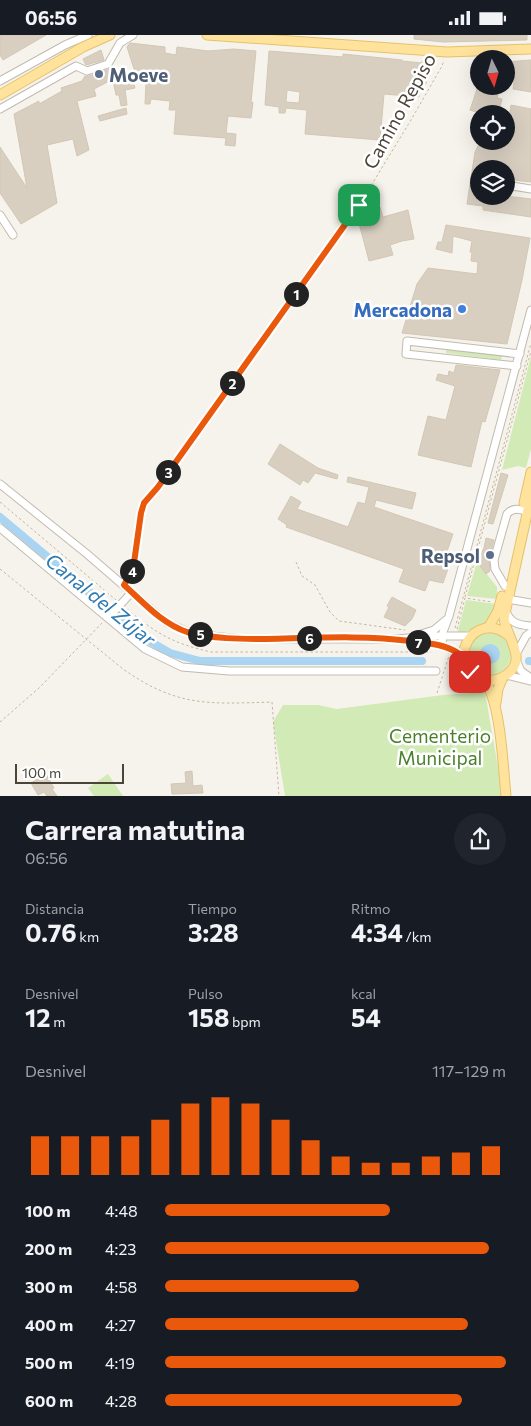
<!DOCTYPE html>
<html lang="es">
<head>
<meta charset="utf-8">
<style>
  :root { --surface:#171b24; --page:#20242c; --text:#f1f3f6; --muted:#9ea1a6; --accent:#ea580c }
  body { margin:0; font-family:Commissioner,sans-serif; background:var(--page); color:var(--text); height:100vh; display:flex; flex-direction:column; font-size:19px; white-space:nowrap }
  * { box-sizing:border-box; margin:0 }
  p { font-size:16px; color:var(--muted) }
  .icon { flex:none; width:28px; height:28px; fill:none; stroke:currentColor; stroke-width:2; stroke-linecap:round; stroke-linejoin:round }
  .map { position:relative; height:761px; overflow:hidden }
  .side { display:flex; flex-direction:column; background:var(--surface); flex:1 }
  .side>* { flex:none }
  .needle { width:32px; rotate:175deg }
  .fabs { position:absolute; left:470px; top:15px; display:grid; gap:10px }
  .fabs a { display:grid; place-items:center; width:45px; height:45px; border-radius:50%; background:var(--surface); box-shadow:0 5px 20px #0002; font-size:25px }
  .scale { position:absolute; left:15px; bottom:12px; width:109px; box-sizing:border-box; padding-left:5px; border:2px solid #4b4439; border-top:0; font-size:14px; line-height:18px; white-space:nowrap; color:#4b4439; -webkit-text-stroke:4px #fff; paint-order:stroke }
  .pin { position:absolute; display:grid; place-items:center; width:42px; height:42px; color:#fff; margin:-21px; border-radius:10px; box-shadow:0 2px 8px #0006 }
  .km { position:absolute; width:25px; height:25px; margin:-12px; border-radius:50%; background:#222; color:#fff; font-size:14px; line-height:25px; text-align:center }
  .round { display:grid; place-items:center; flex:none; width:52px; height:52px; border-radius:26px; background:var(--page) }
  .head { display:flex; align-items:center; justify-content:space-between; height:85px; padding:0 25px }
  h1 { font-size:28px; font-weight:700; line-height:38px }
  .metrics { display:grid; grid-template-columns:repeat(3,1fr); gap:8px; height:85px; padding:5px 25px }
  .metrics div { display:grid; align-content:center }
  .metrics b { font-size:25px; font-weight:700 }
  .metrics small { font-size:14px; font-weight:400 }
  .metrics p { font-size:14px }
  .chart { height:140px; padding:10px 25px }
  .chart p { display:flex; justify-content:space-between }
  .chart svg { width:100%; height:90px; margin-top:5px; stroke:var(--accent); stroke-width:6 }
  ul { padding:0 25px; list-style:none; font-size:16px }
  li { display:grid; grid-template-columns:80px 60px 1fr; align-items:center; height:38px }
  li i { height:12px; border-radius:6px; background:var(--accent) }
  .status { display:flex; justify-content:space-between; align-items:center; height:35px; padding:0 25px; background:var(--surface); direction:ltr }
  .status svg { height:14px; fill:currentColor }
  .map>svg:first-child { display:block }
</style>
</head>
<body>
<div class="status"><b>06:56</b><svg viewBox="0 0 49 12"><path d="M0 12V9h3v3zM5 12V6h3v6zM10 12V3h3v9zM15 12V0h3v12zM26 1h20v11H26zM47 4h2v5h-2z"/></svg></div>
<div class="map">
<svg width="531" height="761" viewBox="0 0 531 761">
  <rect width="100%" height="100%" fill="#f6f3ec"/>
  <!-- green -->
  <g fill="#d2eab5">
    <polygon points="446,314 502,321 501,325 446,318"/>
    <polygon points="531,321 531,414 526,433 518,431 502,435"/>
    <polygon points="477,527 497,552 497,564 467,561"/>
    <path d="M466,565L496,569C491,585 490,586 476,592C469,595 465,598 457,599Z"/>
    <circle cx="490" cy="619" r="21"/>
    <polygon points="485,657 503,761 285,761 273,687 283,670 318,670 337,674 443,660"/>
    <polygon points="108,739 123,761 94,761 88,753"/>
  </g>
  <!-- water -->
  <circle fill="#a9d4f2" cx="490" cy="619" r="10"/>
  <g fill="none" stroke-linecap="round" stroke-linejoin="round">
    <!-- canal -->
    <g stroke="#a9d4f2" stroke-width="8">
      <polyline points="0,482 146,604 170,618 200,626 422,626"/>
      <polyline points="529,626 531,626"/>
    </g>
  </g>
  <!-- building -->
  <g fill="#d8cfc1" stroke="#d3c7b4" fill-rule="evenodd">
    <polygon points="0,0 46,0 3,25 0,20"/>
    <polygon points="414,0 527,0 527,5 443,7 414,4"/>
    <polygon points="130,8 165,12 165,18 176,20 177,12 208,16 234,14 256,16 251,68 253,67 251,83 228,81 226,98 236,99 235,111 225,110 226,103 174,99 176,75 169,75 170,66 151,64 150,69 145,69 146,48 133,46 135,53 125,55 127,70 121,71 119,60 116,60 113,45 136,40 127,12"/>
    <polygon points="101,15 104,25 86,30 83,24"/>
    <path d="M269,16L343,22V19L402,25V26L422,28V26L428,27L426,49H420L419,62L384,59L380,105L305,99L307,75L286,73L285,78H279V72L265,70ZM287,55L300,57L299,68L286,67Z"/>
    <polygon points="531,25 531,57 513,54 515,40 506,38 506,27"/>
    <polygon points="110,34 115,43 94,54 96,61 77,66 89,115 77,121 73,104 47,110 57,168 21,189 0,158 0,112 27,153 14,79 39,66 39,69 62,56 61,53 82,46 85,41 89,41"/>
    <polygon points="478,51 500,51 497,63 502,64 498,79 482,79 470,75"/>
    <polygon points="511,70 531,74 531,147 506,144 506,134 479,134 479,161 506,161 531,164 531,182 483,175 483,171 467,169 475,117 479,109 492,111 493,106 506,106"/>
    <polygon points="126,73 127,79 100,86 98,81"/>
    <polygon points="380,172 383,182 408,175 414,204 402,206 390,210 393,220 369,226 356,177"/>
    <polygon points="446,190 530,203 522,245 507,309 402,298 417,249 428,233 477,239 478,227 471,226 472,217 470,217 472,206 453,201 452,218 436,214 438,207 442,207"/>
    <polygon points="456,330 500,335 485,387 482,386 471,432 418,420 428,381 446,385 455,351 436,345 438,339 448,341 449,336 454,338"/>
    <polygon points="280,409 318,433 338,440 337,444 315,438 308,448 303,445 300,450 268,429"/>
    <polygon points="501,438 508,440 493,489 488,488"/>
    <polygon points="348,442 416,458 412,474 376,465 374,472 453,499 444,525 450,528 443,548 429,545 425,556 399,547 404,534 286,492 287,490 278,484 291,461 301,467 297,474 348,492 358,467 365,469 369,452 347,447"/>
    <polygon points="486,503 494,505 489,524 490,536 486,539 477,527 478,520 480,521 484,513"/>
    <polygon points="392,562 416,575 412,584 405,591 384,582 389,572 387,571"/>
    <polygon points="192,736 193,751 202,750 203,758 172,759 171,749 186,748 185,737"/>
    <polygon points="46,739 54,753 52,754 57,761 47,761 44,757 38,760 31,748"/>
  </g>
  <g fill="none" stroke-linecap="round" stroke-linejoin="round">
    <defs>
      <g id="minor">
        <polyline points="0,46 65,10 88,0"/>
        <polyline points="0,74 76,31 87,36 108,29 120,8 133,0"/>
        <polyline points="506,150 531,154"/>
        <polyline points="0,180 13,200"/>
        <polyline points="517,331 406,319 407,306 520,319"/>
        <polyline points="0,449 87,519 167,588 186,596 202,600 242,604 396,604 434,601 470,601"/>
        <polyline points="0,493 145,614 182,632 229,636 436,636"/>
        <path d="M505,551L495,534L494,525L507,479C513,472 520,474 527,477"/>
        <polyline points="507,564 531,568"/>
        <path d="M505,574C510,588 517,590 531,591"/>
        <polyline points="108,583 132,557"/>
        <polyline points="421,599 434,595 446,585"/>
        <path d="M412,606C430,608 449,610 464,623"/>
        <polyline points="442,611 443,597 449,581 531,275"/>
        <polyline points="516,619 526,601 531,597"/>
        <polyline points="516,625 521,636 531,643"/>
        <polyline points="506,640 531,646"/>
      </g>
      <g id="major">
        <polyline points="207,0 447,17 531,14"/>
        <polyline points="0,60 83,12 110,0"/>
        <polyline points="524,468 531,437"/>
        <polyline points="488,593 498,576 502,561"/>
        <path d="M508,600C473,573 444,630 481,643C488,646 496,646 503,642C531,626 506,603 504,583L531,461"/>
        <path d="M484,645C501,666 503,732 506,761"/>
        <polyline points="496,668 498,654 503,642"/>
      </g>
    </defs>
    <!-- minor casing -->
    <use href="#minor" stroke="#c2bbae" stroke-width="9"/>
    <!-- major casing -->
    <use href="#major" stroke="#e6c16a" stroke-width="11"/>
    <!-- path -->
    <g stroke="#c4b79f" stroke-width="1" stroke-dasharray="2.5 2.5" stroke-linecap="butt">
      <polyline points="0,467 116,565"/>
      <polyline points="296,527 302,541 315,550 330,577 339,586 405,595"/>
      <path d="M0,534L123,634C177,672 208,669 272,667L279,761"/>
      <path d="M127,545C142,524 134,494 143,471C146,464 153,458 158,452L355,177L411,85L442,31L444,25"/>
      <polyline points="465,562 531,316"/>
      <path d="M127,574C157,599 172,608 211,617H431"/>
      <polyline points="455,593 531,308"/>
      <polyline points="457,594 465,563 492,567"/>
      <polyline points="437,658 449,621"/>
      <polyline points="0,687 39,653 102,588"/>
    </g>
    <!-- minor -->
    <use href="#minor" stroke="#fff" stroke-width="7"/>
    <!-- major -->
    <use href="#major" stroke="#ffe39c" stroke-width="9"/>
  </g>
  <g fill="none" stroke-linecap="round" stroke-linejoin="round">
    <defs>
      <path id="route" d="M359,170L158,452L144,468L141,478L133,535L124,550C143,567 162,589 187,597C212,604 241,604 267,604C314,603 364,600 411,606C427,608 444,609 458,618C465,623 466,631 470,637"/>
    </defs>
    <!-- route casing -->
    <use href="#route" stroke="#fff" stroke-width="10"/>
    <!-- route -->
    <use href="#route" stroke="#ea580c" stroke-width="6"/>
  </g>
  <!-- markers -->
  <g fill="#5c6f8a" stroke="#fff" stroke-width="2">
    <circle cx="99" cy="39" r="5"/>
    <circle cx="490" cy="520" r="5"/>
  </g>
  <circle fill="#3f7fe0" stroke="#fff" stroke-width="2" cx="462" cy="274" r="5"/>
  <g text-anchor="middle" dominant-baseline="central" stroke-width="5" stroke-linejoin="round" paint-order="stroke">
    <!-- service labels -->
    <g font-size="19" font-weight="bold" fill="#4e5e75" stroke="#fff" text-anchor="start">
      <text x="109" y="39">Moeve</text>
      <text x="480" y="520" text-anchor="end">Repsol</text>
    </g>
    <!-- street labels -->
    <g font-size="19" fill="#4b4439" stroke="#fff">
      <text transform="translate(399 76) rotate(-61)">Camino Repiso</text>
    </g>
    <!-- shop labels -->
    <g font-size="19" font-weight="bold" fill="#366cbe" stroke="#fff" text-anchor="end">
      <text x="452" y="274">Mercadona</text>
    </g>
    <!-- park labels -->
    <g font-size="19" fill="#4a7f2a" stroke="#fff">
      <text x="440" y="700">Cementerio<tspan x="440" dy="22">Municipal</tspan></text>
    </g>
    <!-- water labels -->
    <g font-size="20" font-style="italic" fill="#2e7ab2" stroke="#fff">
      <text transform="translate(101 564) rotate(39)">Canal del Zújar</text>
    </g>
  </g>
</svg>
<div class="fabs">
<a><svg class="needle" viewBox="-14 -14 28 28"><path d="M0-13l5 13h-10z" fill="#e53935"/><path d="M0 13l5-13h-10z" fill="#9ea1a6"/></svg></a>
<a><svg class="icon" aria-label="locate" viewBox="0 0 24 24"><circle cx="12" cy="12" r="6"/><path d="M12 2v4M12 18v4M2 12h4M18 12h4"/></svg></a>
<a><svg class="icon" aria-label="layers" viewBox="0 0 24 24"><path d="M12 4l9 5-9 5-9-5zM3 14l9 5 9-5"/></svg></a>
</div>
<div class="scale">100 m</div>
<div class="pin" style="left:359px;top:170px;background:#1e9e55"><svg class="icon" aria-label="arrive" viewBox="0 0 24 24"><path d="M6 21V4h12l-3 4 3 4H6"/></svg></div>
<div class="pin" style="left:470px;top:637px;background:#d93025"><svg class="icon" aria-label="check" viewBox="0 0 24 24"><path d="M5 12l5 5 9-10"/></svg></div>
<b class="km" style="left:296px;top:259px">1</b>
<b class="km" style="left:232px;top:348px">2</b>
<b class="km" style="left:168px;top:437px">3</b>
<b class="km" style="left:132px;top:536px">4</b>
<b class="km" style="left:200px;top:599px">5</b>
<b class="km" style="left:309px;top:603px">6</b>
<b class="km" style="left:418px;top:607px">7</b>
</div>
<section class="side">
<div class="head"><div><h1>Carrera matutina</h1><p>06:56</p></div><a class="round"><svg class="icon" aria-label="share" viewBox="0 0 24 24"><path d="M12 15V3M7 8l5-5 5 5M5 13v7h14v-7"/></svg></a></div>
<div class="metrics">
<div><p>Distancia</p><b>0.76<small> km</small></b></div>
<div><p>Tiempo</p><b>3:28</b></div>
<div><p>Ritmo</p><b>4:34<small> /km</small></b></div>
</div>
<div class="metrics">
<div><p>Desnivel</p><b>12<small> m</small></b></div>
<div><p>Pulso</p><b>158<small> bpm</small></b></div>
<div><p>kcal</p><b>54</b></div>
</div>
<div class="chart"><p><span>Desnivel</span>117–129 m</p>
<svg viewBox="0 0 160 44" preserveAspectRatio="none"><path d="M5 44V25M15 44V25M25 44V25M35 44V25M45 44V17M55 44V9M65 44V6M75 44V9M85 44V17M95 44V27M105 44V35M115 44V38M125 44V38M135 44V35M145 44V33M155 44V30"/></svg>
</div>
<ul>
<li><b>100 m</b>4:48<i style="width:66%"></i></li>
<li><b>200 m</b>4:23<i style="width:95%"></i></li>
<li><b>300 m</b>4:58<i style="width:57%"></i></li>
<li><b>400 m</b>4:27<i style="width:89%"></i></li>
<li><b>500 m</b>4:19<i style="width:100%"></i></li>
<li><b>600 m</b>4:28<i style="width:87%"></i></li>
</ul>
</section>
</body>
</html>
